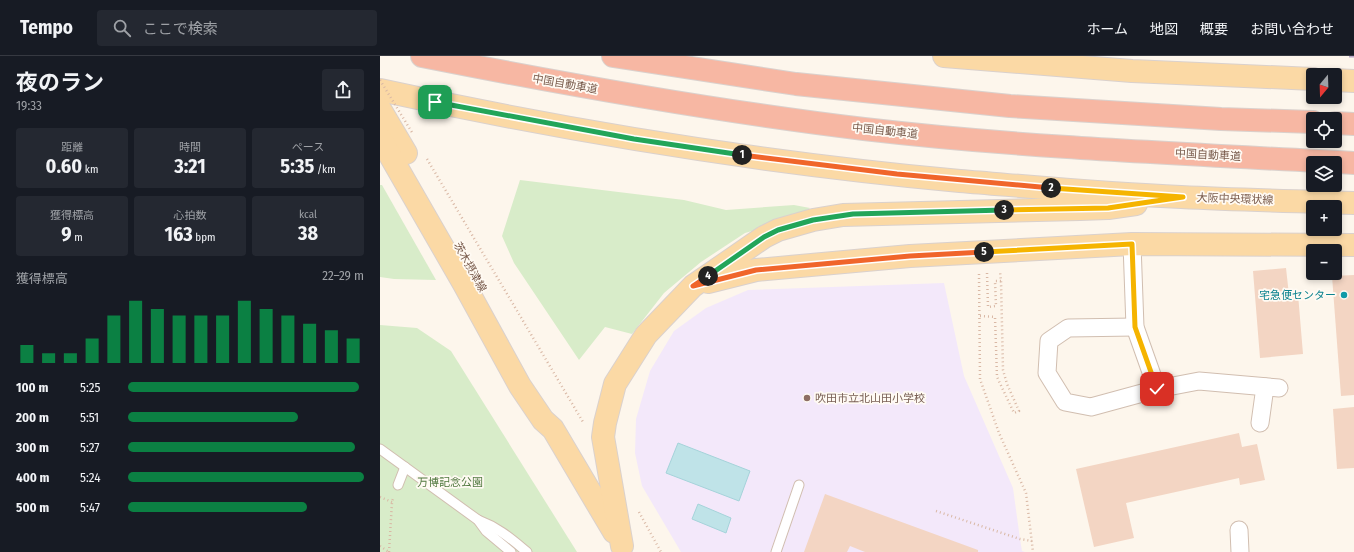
<!DOCTYPE html>
<html lang="ja">
<head>
<meta charset="utf-8">
<style>
  :root { --surface:#171b24; --page:#242831; --text:#f1f3f6; --muted:#9ea1a6; --line:#363941; --accent:#0b8043 }
  body { margin:0; font-family:"Fira Sans Condensed","Noto Sans JP",sans-serif; background:var(--page); color:var(--text); height:100vh; display:flex; flex-direction:column; font-size:15px; white-space:nowrap }
  * { box-sizing:border-box; margin:0 }
  p { font-size:13px; color:var(--muted) }
  .icon { flex:none; width:22px; height:22px; fill:none; stroke:currentColor; stroke-width:2; stroke-linecap:round; stroke-linejoin:round }
  .map { position:relative; flex:1; overflow:hidden }
  .sheet { display:flex; flex-direction:column; background:var(--surface); width:380px }
  .sheet>* { flex:none }
  .needle { width:26px; rotate:199deg }
  .tools { position:absolute; left:926px; top:12px; display:grid; gap:8px }
  .tools a { display:grid; place-items:center; width:36px; height:36px; border-radius:4px; background:var(--surface); box-shadow:0 2px 6px #0003; font-size:20px }
  .pin { position:absolute; display:grid; place-items:center; width:34px; height:34px; color:#fff; margin:-17px; border-radius:8px; box-shadow:0 2px 6px #0006 }
  .km { position:absolute; width:20px; height:20px; margin:-10px; border-radius:50%; background:#222; color:#fff; font-size:11px; line-height:20px; text-align:center }
  .round { display:grid; place-items:center; flex:none; width:42px; height:42px; border-radius:4px; background:var(--page) }
  .summary { display:flex; align-items:center; justify-content:space-between; height:68px; padding:0 16px }
  h1 { font-size:22px; font-weight:700; line-height:30px }
  .figures { display:grid; grid-template-columns:repeat(3,1fr); gap:6px; height:68px; padding:4px 16px }
  .figures div { display:grid; align-content:center; border-radius:4px; background:var(--page); text-align:center }
  .figures b { font-size:20px; font-weight:700 }
  .figures small { font-size:11px; font-weight:400 }
  .figures p { font-size:11px }
  .chart { height:112px; padding:8px 16px }
  .chart p { display:flex; justify-content:space-between }
  .chart svg { width:100%; height:72px; margin-top:4px; stroke:var(--accent); stroke-width:6 }
  ul { padding:0 16px; list-style:none; font-size:13px }
  li { display:grid; grid-template-columns:64px 48px 1fr; align-items:center; height:30px }
  li i { height:10px; border-radius:5px; background:var(--accent) }
  header { display:flex; align-items:center; gap:24px; box-sizing:border-box; height:56px; padding:0 20px; background:var(--surface); border-bottom:1px solid var(--line) }
  header strong { font-size:19px }
  nav { display:flex; gap:22px; margin-inline-start:auto; font-size:14px }
  .search { width:280px; height:36px; background:var(--page); display:flex; align-items:center; gap:10px; box-sizing:border-box; padding:0 14px; border-radius:4px; color:var(--muted); font-size:15px }
  main { display:flex; flex:1; min-height:0 }
  .map>svg:first-child { display:block }
</style>
</head>
<body>
<header>
<strong>Tempo</strong>
<div class="search"><svg class="icon" aria-label="search" viewBox="0 0 24 24"><circle cx="10" cy="10" r="6"/><path d="M15 15l6 6"/></svg>ここで検索</div>
<nav><a>ホーム</a><a>地図</a><a>概要</a><a>お問い合わせ</a></nav>
</header>
<main>
<section class="sheet">
<div class="summary"><div><h1>夜のラン</h1><p>19:33</p></div><a class="round"><svg class="icon" aria-label="share" viewBox="0 0 24 24"><path d="M12 15V3M7 8l5-5 5 5M5 13v7h14v-7"/></svg></a></div>
<div class="figures">
<div><p>距離</p><b>0.60<small> km</small></b></div>
<div><p>時間</p><b>3:21</b></div>
<div><p>ペース</p><b>5:35<small> /km</small></b></div>
</div>
<div class="figures">
<div><p>獲得標高</p><b>9<small> m</small></b></div>
<div><p>心拍数</p><b>163<small> bpm</small></b></div>
<div><p>kcal</p><b>38</b></div>
</div>
<div class="chart"><p><span>獲得標高</span>22–29 m</p>
<svg viewBox="0 0 160 44" preserveAspectRatio="none"><path d="M5 44V33M15 44V38M25 44V38M35 44V29M45 44V15M55 44V6M65 44V11M75 44V15M85 44V15M95 44V15M105 44V6M115 44V11M125 44V15M135 44V20M145 44V24M155 44V29"/></svg>
</div>
<ul>
<li><b>100 m</b>5:25<i style="width:98%"></i></li>
<li><b>200 m</b>5:51<i style="width:72%"></i></li>
<li><b>300 m</b>5:27<i style="width:96%"></i></li>
<li><b>400 m</b>5:24<i style="width:100%"></i></li>
<li><b>500 m</b>5:47<i style="width:76%"></i></li>
</ul>
</section>
<div class="map">
<svg width="974" height="496" viewBox="0 0 974 496">
  <rect width="100%" height="100%" fill="#fdf6ec"/>
  <!-- education -->
  <polygon fill="#f3e8fa" points="564,227 584,320 633,432 640,483 642,495 645,496 301,496 262,430 255,397 256,363 270,315 294,275 326,252 368,234"/>
  <!-- green -->
  <g fill="#d8ecc9">
    <polygon points="140,124 304,144 346,154 414,149 430,152 407,165 365,177 321,206 284,237 252,278 225,271 199,304 134,207 122,180"/>
    <polygon points="0,129 2,129 56,224 14,223 0,221"/>
    <polygon points="0,269 37,272 71,295 197,496 0,496"/>
  </g>
  <!-- water -->
  <g fill="#bfe3e8" stroke="#a5d3da">
    <polygon points="298,387 370,415 359,445 286,417"/>
    <polygon points="318,448 351,462 346,477 312,463"/>
  </g>
  <!-- building -->
  <g fill="#f3d5c3">
    <polygon points="906,212 909,239 918,238 923,298 880,302 873,215"/>
    <polygon points="974,219 974,339 961,340 952,220"/>
    <polygon points="974,351 974,412 957,413 953,353"/>
    <polygon points="859,377 862,391 877,388 885,424 860,429 859,422 746,447 754,482 714,491 696,413"/>
    <polygon points="445,438 598,494 598,496 485,496 470,490 467,496 424,496"/>
  </g>
  <g fill="none" stroke-linecap="round" stroke-linejoin="round">
    <defs>
      <g id="lane">
        <polyline points="0,393 98,464 106,475 131,496"/>
        <polyline points="18,429 25,411"/>
        <path d="M98,464C119,472 130,482 147,496"/>
        <polyline points="396,496 419,429"/>
      </g>
      <g id="street">
        <polyline points="752,188 755,271 777,333"/>
        <polyline points="755,271 688,272 669,285 667,317 685,346 711,351 777,333 819,325 899,332"/>
        <polyline points="880,367 885,331"/>
        <polyline points="859,474 860,496"/>
      </g>
      <g id="primary">
        <polyline points="564,0 752,15 933,23"/>
        <polyline points="955,24 974,25"/>
        <path d="M0,34C191,76 385,107 580,125C654,131 727,138 801,141C859,144 916,145 974,147"/>
        <polyline points="0,53 26,97"/>
        <polyline points="0,82 84,228 140,330 163,364 173,373 234,476"/>
        <polyline points="328,226 376,214 530,200 752,188 974,189"/>
        <polyline points="242,490 223,381 225,367 235,328 266,279 313,230 384,181 398,174 433,164 463,159 700,153 728,152 756,148"/>
      </g>
      <g id="highway">
        <path d="M42,0C188,29 335,55 484,73C647,92 810,98 974,107"/>
        <polyline points="233,0 416,28 630,50 841,63 933,66"/>
        <polyline points="955,67 974,68"/>
      </g>
    </defs>
    <!-- lane casing -->
    <use href="#lane" stroke="#d1beb0" stroke-width="11"/>
    <!-- street casing -->
    <use href="#street" stroke="#d1beb0" stroke-width="19"/>
    <!-- primary casing -->
    <use href="#primary" stroke="#dad1cd" stroke-width="24"/>
    <!-- highway casing -->
    <use href="#highway" stroke="#dad1cd" stroke-width="24"/>
    <!-- path -->
    <g stroke="#d9b8a5" stroke-width="2.5" stroke-dasharray="1 3" stroke-linecap="butt">
      <polyline points="47,103 203,366"/>
      <polyline points="607,217 608,251 616,250 615,225 621,225"/>
      <polyline points="599,218 600,323 619,377 646,437 653,496"/>
      <polyline points="600,260 615,261 617,321 634,357 639,355 627,328 623,314 621,225 620,216"/>
      <polyline points="0,441 12,446"/>
      <polyline points="556,455 640,483 652,485"/>
      <polyline points="259,456 281,496"/>
      <polyline points="0,490 9,496"/>
      <polyline points="9,496 12,446 13,443"/>
    </g>
    <!-- lane -->
    <use href="#lane" stroke="#fff" stroke-width="9"/>
    <!-- street -->
    <use href="#street" stroke="#fff" stroke-width="17"/>
    <!-- primary -->
    <use href="#primary" stroke="#fbd9a5" stroke-width="22"/>
    <!-- highway -->
    <use href="#highway" stroke="#f7b7a3" stroke-width="22"/>
    <!-- rail -->
    <polyline stroke="#b9a8c9" stroke-width="3" stroke-dasharray="6 4" stroke-linecap="butt" points="969,0 974,0"/>
    <!-- path-bridge -->
    <polyline stroke="#d9b8a5" stroke-width="2.5" stroke-dasharray="1 3" stroke-linecap="butt" points="0,24 33,78"/>
  </g>
  <g fill="none" stroke-linecap="round" stroke-linejoin="round">
    <defs>
      <polyline id="split-1" points="55,46 254,83 362,99"/>
      <polyline id="split-2" points="362,99 517,118 671,132"/>
      <polyline id="split-3" points="624,154 728,152 803,141 671,132"/>
      <polyline id="split-4" points="328,220 384,181 398,174 433,164 473,158 624,154"/>
      <polyline id="split-5" points="328,220 313,230 376,214 530,200 604,196"/>
      <polyline id="split-6" points="604,196 752,188 755,271 777,333"/>
    </defs>
    <!-- split-1 casing -->
    <use href="#split-1" stroke="#fff" stroke-width="8"/>
    <!-- split-2 casing -->
    <use href="#split-2" stroke="#fff" stroke-width="8"/>
    <!-- split-3 casing -->
    <use href="#split-3" stroke="#fff" stroke-width="8"/>
    <!-- split-4 casing -->
    <use href="#split-4" stroke="#fff" stroke-width="8"/>
    <!-- split-5 casing -->
    <use href="#split-5" stroke="#fff" stroke-width="8"/>
    <!-- split-6 casing -->
    <use href="#split-6" stroke="#fff" stroke-width="8"/>
    <!-- split-1 -->
    <use href="#split-1" stroke="#22a559" stroke-width="5"/>
    <!-- split-2 -->
    <use href="#split-2" stroke="#f0652b" stroke-width="5"/>
    <!-- split-3 -->
    <use href="#split-3" stroke="#f5b400" stroke-width="5"/>
    <!-- split-4 -->
    <use href="#split-4" stroke="#22a559" stroke-width="5"/>
    <!-- split-5 -->
    <use href="#split-5" stroke="#f0652b" stroke-width="5"/>
    <!-- split-6 -->
    <use href="#split-6" stroke="#f5b400" stroke-width="5"/>
  </g>
  <!-- markers -->
  <circle fill="#0f9aa8" stroke="#fffaf3" stroke-width="1.5" cx="964" cy="239" r="4"/>
  <circle fill="#8d6e63" stroke="#fffaf3" stroke-width="1.5" cx="427" cy="342" r="4"/>
  <g text-anchor="middle" dominant-baseline="central" stroke-width="3.5" stroke-linejoin="round" paint-order="stroke">
    <!-- street labels -->
    <g font-size="11" fill="#7a5c4d" stroke="#fffaf3">
      <text transform="translate(185 28) rotate(10)">中国自動車道</text>
      <text transform="translate(505 75) rotate(6)">中国自動車道</text>
      <text transform="translate(828 99) rotate(3)">中国自動車道</text>
      <text transform="translate(855 143) rotate(2)">大阪中央環状線</text>
      <text transform="translate(90 211) rotate(61)">茨木摂津線</text>
    </g>
    <!-- culture labels -->
    <g font-size="11" fill="#0d838f" stroke="#fffaf3" text-anchor="end">
      <text x="956" y="239">宅急便センター</text>
    </g>
    <!-- education labels -->
    <g font-size="11" fill="#785e54" stroke="#fffaf3" text-anchor="start">
      <text x="435" y="342">吹田市立北山田小学校</text>
    </g>
    <!-- park labels -->
    <g font-size="11" fill="#537a41" stroke="#fffaf3">
      <text x="70" y="426">万博記念公園</text>
    </g>
  </g>
</svg>
<div class="tools">
<a><svg class="needle" viewBox="-14 -14 28 28"><path d="M0-13l5 13h-10z" fill="#e53935"/><path d="M0 13l5-13h-10z" fill="#9ea1a6"/></svg></a>
<a><svg class="icon" aria-label="locate" viewBox="0 0 24 24"><circle cx="12" cy="12" r="6"/><path d="M12 2v4M12 18v4M2 12h4M18 12h4"/></svg></a>
<a><svg class="icon" aria-label="layers" viewBox="0 0 24 24"><path d="M12 4l9 5-9 5-9-5zM3 14l9 5 9-5"/></svg></a>
<a>+</a>
<a>−</a>
</div>
<div class="pin" style="left:55px;top:46px;background:#1e9e55"><svg class="icon" aria-label="arrive" viewBox="0 0 24 24"><path d="M6 21V4h12l-3 4 3 4H6"/></svg></div>
<div class="pin" style="left:777px;top:333px;background:#d93025"><svg class="icon" aria-label="check" viewBox="0 0 24 24"><path d="M5 12l5 5 9-10"/></svg></div>
<b class="km" style="left:362px;top:99px">1</b>
<b class="km" style="left:671px;top:132px">2</b>
<b class="km" style="left:624px;top:154px">3</b>
<b class="km" style="left:328px;top:220px">4</b>
<b class="km" style="left:604px;top:196px">5</b>
</div>
</main>
</body>
</html>
